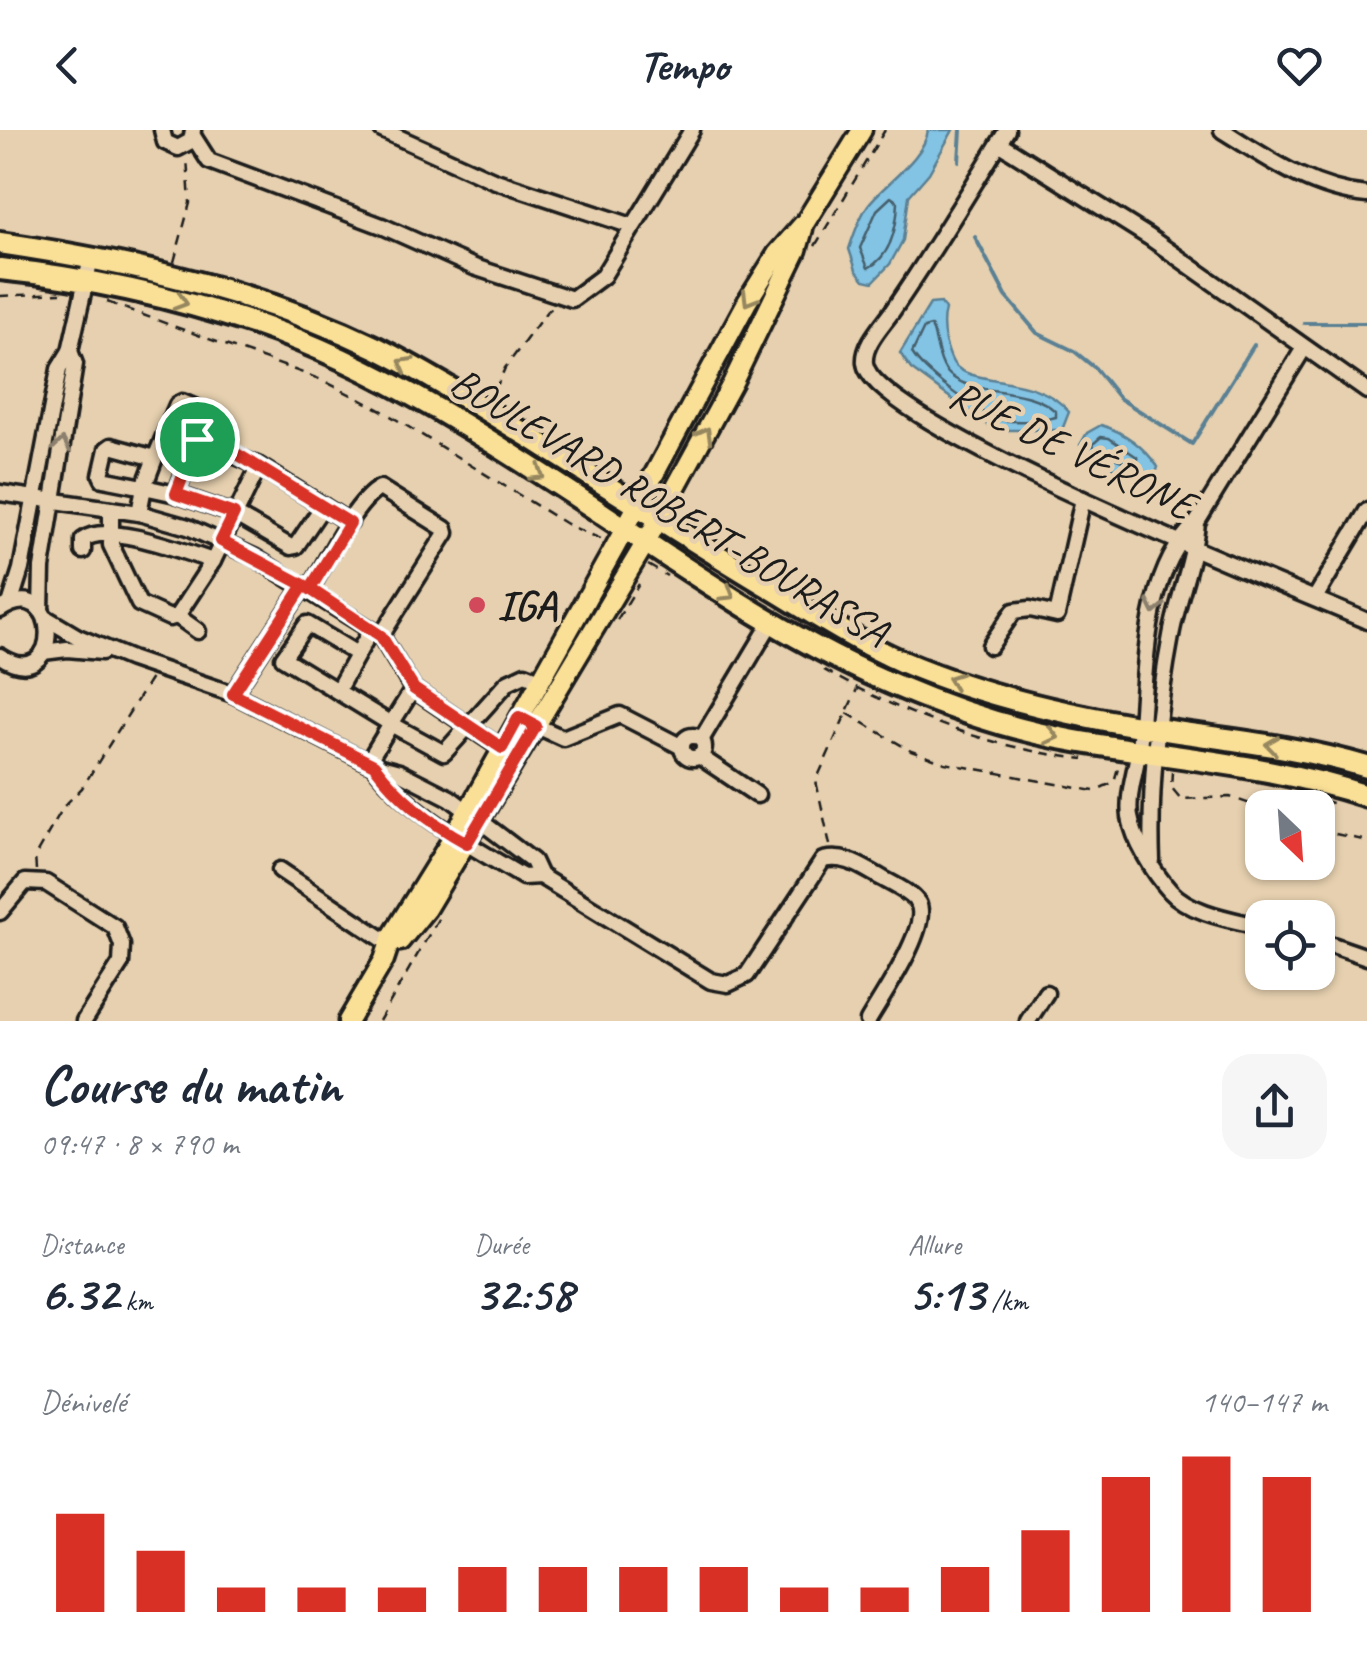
<!DOCTYPE html>
<html lang="fr">
<head>
<meta charset="utf-8">
<style>
  :root { --surface:#fff; --page:#f6f6f7; --text:#1f2937; --muted:#747a83; --accent:#d93025 }
  body { margin:0; font-family:Caveat,sans-serif; background:var(--page); color:var(--text); height:100vh; display:flex; flex-direction:column; font-size:38px; white-space:nowrap }
  * { box-sizing:border-box; margin:0 }
  p { font-size:32px; color:var(--muted) }
  .icon { flex:none; width:55px; height:55px; fill:none; stroke:currentColor; stroke-width:2; stroke-linecap:round; stroke-linejoin:round }
  .map { position:relative; height:891px; overflow:hidden }
  .drawer { display:flex; flex-direction:column; background:var(--surface); flex:1 }
  .drawer>* { flex:none }
  .needle { width:65px; rotate:155deg }
  .controls { position:absolute; left:1245px; top:660px; display:grid; gap:20px }
  .controls a { display:grid; place-items:center; width:90px; height:90px; border-radius:20px; background:var(--surface); box-shadow:0 2px 8px #0004; font-size:50px }
  .pin { position:absolute; display:grid; place-items:center; width:85px; height:85px; color:#fff; margin:-42px; border:5px solid #fff; border-radius:50%; box-shadow:0 2px 10px #0007 }
  .round { display:grid; place-items:center; flex:none; width:105px; height:105px; border-radius:30px; background:var(--page) }
  .head { display:flex; align-items:center; justify-content:space-between; height:170px; padding:0 40px }
  h1 { font-size:55px; font-weight:700; line-height:75px }
  .figures { display:grid; grid-template-columns:repeat(3,1fr); gap:15px; height:170px; padding:10px 40px }
  .figures div { display:grid; align-content:center }
  .figures b { font-size:50px; font-weight:700 }
  .figures small { font-size:28px; font-weight:400 }
  .figures p { font-size:28px }
  .chart { height:280px; padding:20px 40px }
  .chart p { display:flex; justify-content:space-between }
  .chart svg { width:100%; height:180px; margin-top:10px; stroke:var(--accent); stroke-width:6 }
  header { display:flex; justify-content:space-between; align-items:center; height:130px; padding:0 40px; background:var(--surface); font-size:45px; font-weight:700 }
  .map>svg:first-child { display:block }
</style>
</head>
<body>
<header><svg class="icon" aria-label="back" viewBox="0 0 24 24"><path d="M15 5l-7 7 7 7"/></svg>Tempo<svg class="icon" aria-label="heart" viewBox="0 0 24 24"><path d="M12 20l-8-8c-3-5 5-10 8-4 3-6 11-1 8 4z"/></svg></header>
<div class="map">
<svg width="1367" height="891" viewBox="0 0 1367 891">
  <rect width="100%" height="100%" fill="#e6d0af"/>
  <filter id="ink" filterUnits="userSpaceOnUse"><feTurbulence type="fractalNoise" baseFrequency=".01" numOctaves="2"/><feDisplacementMap in="SourceGraphic" scale="20" xChannelSelector="R" yChannelSelector="G"/><feConvolveMatrix kernelMatrix="1 2 1 2 8 2 1 2 1" color-interpolation-filters="sRGB"/></filter>
  <g filter="url(#ink)">
    <!-- water -->
    <g fill="#83c3e4" stroke="#5a8094" stroke-width="2.5">
      <path d="M928,0H953L929,43L909,66L903,110L890,134L873,152L864,150L856,140L849,119C854,104 859,88 868,75C884,54 925,28 928,0Z"/>
      <path d="M941,173L945,180C942,190 943,201 945,211C947,217 950,229 954,234C971,257 1037,242 1069,282L1062,300H1003L989,296L911,239L900,223L930,174Z"/>
      <path d="M1101,295C1124,302 1144,317 1158,337L1154,350L1137,348L1085,326L1080,315L1087,303Z"/>
    </g>
    <g fill="none" stroke-linecap="round" stroke-linejoin="round">
      <!-- shore -->
      <g stroke="#455f6c" stroke-width="2.5">
        <path d="M891,67L898,72C897,96 892,126 868,138L860,118L877,80Z"/>
        <path d="M931,196C937,209 937,229 946,241C969,269 1028,253 1056,282V287C1042,291 1008,294 993,287C971,277 925,244 912,223L924,198Z"/>
        <polygon points="1101,307 1109,308 1137,327 1138,333 1132,335 1095,320 1093,314"/>
      </g>
      <!-- stream -->
      <g stroke="#5a8094" stroke-width="4">
        <polyline points="959,31 961,0"/>
        <polyline points="975,107 1006,166 1037,203 1074,221 1095,238 1119,268 1192,314 1254,215"/>
        <polyline points="1304,193 1367,193"/>
      </g>
      <defs>
        <g id="minor">
          <polyline points="162,0 165,12 178,18 191,11 193,0"/>
          <polyline points="382,0 493,50 632,96"/>
          <path d="M1007,0C970,61 933,122 893,180C883,195 863,214 865,233C871,294 1296,460 1367,491"/>
          <path d="M1222,0C1268,29 1312,60 1367,65"/>
          <polyline points="193,6 209,31 382,96 474,137 572,169 603,146 692,0"/>
          <polyline points="999,13 1149,107 1367,261"/>
          <polyline points="197,309 259,336"/>
          <polyline points="0,363 139,383 188,397 254,427 381,506 413,559 502,619"/>
          <polyline points="176,364 234,384 291,417 296,416 323,376 350,393"/>
          <polyline points="111,379 111,415 139,474 170,488 177,486 213,431 259,336 323,376"/>
          <polyline points="139,383 144,357 103,349 101,345 107,319 111,316 155,328 177,275 182,272 203,281 205,285 176,364 144,357 155,328"/>
          <path d="M83,421V410C106,391 185,422 213,431"/>
          <path d="M310,459C326,433 354,371 380,358L445,399L446,403L381,506"/>
          <polyline points="1315,468 1367,381"/>
          <polyline points="10,474 21,439 59,239 70,221 91,128"/>
          <path d="M0,480C63,438 64,568 0,526"/>
          <polyline points="41,481 42,438 75,234 70,221"/>
          <polyline points="177,486 198,501"/>
          <path d="M46,488L78,507L131,529L233,564L373,635L399,642L450,668L533,731L540,746L711,851L728,854L747,845L823,730C846,725 860,736 880,747C892,754 911,762 918,773C931,796 881,868 868,891"/>
          <polyline points="990,516 1014,481 1030,479 1057,485 1083,369"/>
          <polyline points="43,522 67,519 102,522"/>
          <polyline points="357,524 307,494 283,528 337,561 371,500"/>
          <polyline points="413,559 391,594 444,623 508,552 525,544 540,550"/>
          <polyline points="337,561 391,594 368,632"/>
          <polyline points="233,564 304,455"/>
          <polyline points="528,592 563,608 620,585 682,617"/>
          <circle cx="693" cy="617" r="11"/>
          <polyline points="701,610 772,491"/>
          <polyline points="699,626 757,665"/>
          <path d="M374,636C413,686 470,715 523,747L540,746"/>
          <path d="M1152,731C1149,662 1158,574 1171,506C1178,467 1194,431 1197,392"/>
          <polyline points="280,740 390,814"/>
          <polyline points="0,782 25,752 46,753 115,797 122,815 121,833 84,891"/>
          <path d="M1262,797C1234,790 1191,784 1170,761C1154,743 1134,711 1130,687C1127,664 1136,640 1139,618C1147,544 1140,447 1197,392L1304,218"/>
          <polyline points="1318,810 1367,827"/>
          <polyline points="1028,891 1046,863"/>
        </g>
        <g id="major">
          <polyline points="400,811 426,779 646,412 733,252 797,120 803,99"/>
          <polyline points="348,891 384,830 392,806 454,706 615,417 747,172 777,124 806,91 862,0"/>
        </g>
        <g id="highway">
          <path d="M0,113C129,132 259,161 377,218C429,244 479,276 528,306C609,357 689,409 771,458C814,484 857,512 903,532C978,564 1064,584 1144,597C1219,609 1294,615 1367,637"/>
          <path d="M0,139C89,148 174,167 258,195C379,236 497,314 603,384C697,446 793,513 897,556C953,580 1010,599 1070,610C1170,628 1270,634 1367,666"/>
        </g>
      </defs>
      <!-- minor casing -->
      <use href="#minor" stroke="#1c1c1c" stroke-width="21"/>
      <!-- major casing -->
      <use href="#major" stroke="#1c1c1c" stroke-width="25"/>
      <!-- highway casing -->
      <use href="#highway" stroke="#1c1c1c" stroke-width="28"/>
      <!-- path -->
      <g stroke="#1c1c1c" stroke-width="2.5" stroke-dasharray="10 8" stroke-linecap="butt">
        <polyline points="815,116 885,0"/>
        <polyline points="174,132 190,73 187,27"/>
        <polyline points="0,166 61,163"/>
        <polyline points="107,172 322,250 381,280 568,395 601,409"/>
        <polyline points="495,260 505,238 547,181 555,177"/>
        <polyline points="648,435 667,446"/>
        <polyline points="617,490 639,454"/>
        <path d="M824,540C904,585 992,619 1084,629"/>
        <polyline points="847,583 911,621 945,633 1094,661 1114,652 1119,634"/>
        <polyline points="1172,642 1171,657 1181,669 1230,667 1262,678"/>
        <polyline points="1287,662 1332,673"/>
        <polyline points="1318,700 1367,711"/>
        <polyline points="830,715 816,651 857,559"/>
        <polyline points="36,740 35,726 64,676 82,658 151,548"/>
        <polyline points="379,891 441,784"/>
      </g>
      <!-- minor -->
      <use href="#minor" stroke="#e6d0af" stroke-width="14"/>
      <!-- major -->
      <use href="#major" stroke="#fadf96" stroke-width="18"/>
      <!-- highway -->
      <use href="#highway" stroke="#fadf96" stroke-width="20"/>
    </g>
    <!-- one-way arrows -->
    <defs><path id="oneway-chevron" d="M-2-3.5L2.5 0L-2 3.5" fill="none" stroke-width="1.6" stroke-linecap="round" stroke-linejoin="round" transform="scale(2.5)"/></defs>
    <g stroke="#96875f">
      <use href="#oneway-chevron" transform="translate(749 169) rotate(121)"/>
      <use href="#oneway-chevron" transform="translate(181 172) rotate(17)"/>
      <use href="#oneway-chevron" transform="translate(405 234) rotate(-151)"/>
      <use href="#oneway-chevron" transform="translate(705 304) rotate(-61)"/>
      <use href="#oneway-chevron" transform="translate(538 344) rotate(32)"/>
      <use href="#oneway-chevron" transform="translate(728 464) rotate(32)"/>
      <use href="#oneway-chevron" transform="translate(954 550) rotate(-160)"/>
      <use href="#oneway-chevron" transform="translate(1052 606) rotate(13)"/>
      <use href="#oneway-chevron" transform="translate(1272 615) rotate(-172)"/>
    </g>
    <g stroke="#8b7f6d">
      <use href="#oneway-chevron" transform="translate(62 315) rotate(-81)"/>
      <use href="#oneway-chevron" transform="translate(1155 477) rotate(102)"/>
    </g>
  </g>
  <g fill="none" stroke-linecap="round" stroke-linejoin="round" filter="url(#ink)">
    <defs>
      <path id="route" d="M197,309L237,324L350,393L310,459L381,506L414,559L502,618L519,587L536,596L467,713C432,694 398,667 374,635L233,564L304,455L221,411L234,384L176,364Z"/>
    </defs>
    <!-- route casing -->
    <use href="#route" stroke="#fff" stroke-width="20"/>
    <!-- route -->
    <use href="#route" stroke="#d93025" stroke-width="12"/>
  </g>
  <!-- markers -->
  <circle fill="#d1495b" stroke="#e6d0af" stroke-width="4" cx="477" cy="475" r="10"/>
  <g text-anchor="middle" dominant-baseline="central" stroke-width="9" stroke-linejoin="round" paint-order="stroke">
    <!-- street labels -->
    <g font-size="42" fill="#1c1c1c" stroke="#e6d0af">
      <text transform="translate(1072 320) rotate(26)">RUE DE VÉRONE</text>
      <text transform="translate(669 377) rotate(31)">BOULEVARD ROBERT-BOURASSA</text>
    </g>
    <!-- poi labels -->
    <g font-size="42" font-weight="bold" fill="#1c1c1c" stroke="#e6d0af" text-anchor="start">
      <text x="497" y="475">IGA</text>
    </g>
  </g>
</svg>
<div class="controls">
<a><svg class="needle" viewBox="-14 -14 28 28"><path d="M0-13l5 13h-10z" fill="#e53935"/><path d="M0 13l5-13h-10z" fill="#747a83"/></svg></a>
<a><svg class="icon" aria-label="locate" viewBox="0 0 24 24"><circle cx="12" cy="12" r="6"/><path d="M12 2v4M12 18v4M2 12h4M18 12h4"/></svg></a>
</div>
<div class="pin" style="left:197px;top:309px;background:#1e9e55"><svg class="icon" aria-label="arrive" viewBox="0 0 24 24"><path d="M6 21V4h12l-3 4 3 4H6"/></svg></div>
</div>
<section class="drawer">
<div class="head"><div><h1>Course du matin</h1><p>09:47 · 8 × 790 m</p></div><a class="round"><svg class="icon" aria-label="share" viewBox="0 0 24 24"><path d="M12 15V3M7 8l5-5 5 5M5 13v7h14v-7"/></svg></a></div>
<div class="figures">
<div><p>Distance</p><b>6.32<small> km</small></b></div>
<div><p>Durée</p><b>32:58</b></div>
<div><p>Allure</p><b>5:13<small> /km</small></b></div>
</div>
<div class="chart"><p><span>Dénivelé</span>140–147 m</p>
<svg viewBox="0 0 160 44" preserveAspectRatio="none"><path d="M5 44V20M15 44V29M25 44V38M35 44V38M45 44V38M55 44V33M65 44V33M75 44V33M85 44V33M95 44V38M105 44V38M115 44V33M125 44V24M135 44V11M145 44V6M155 44V11"/></svg>
</div>
</section>
</body>
</html>
